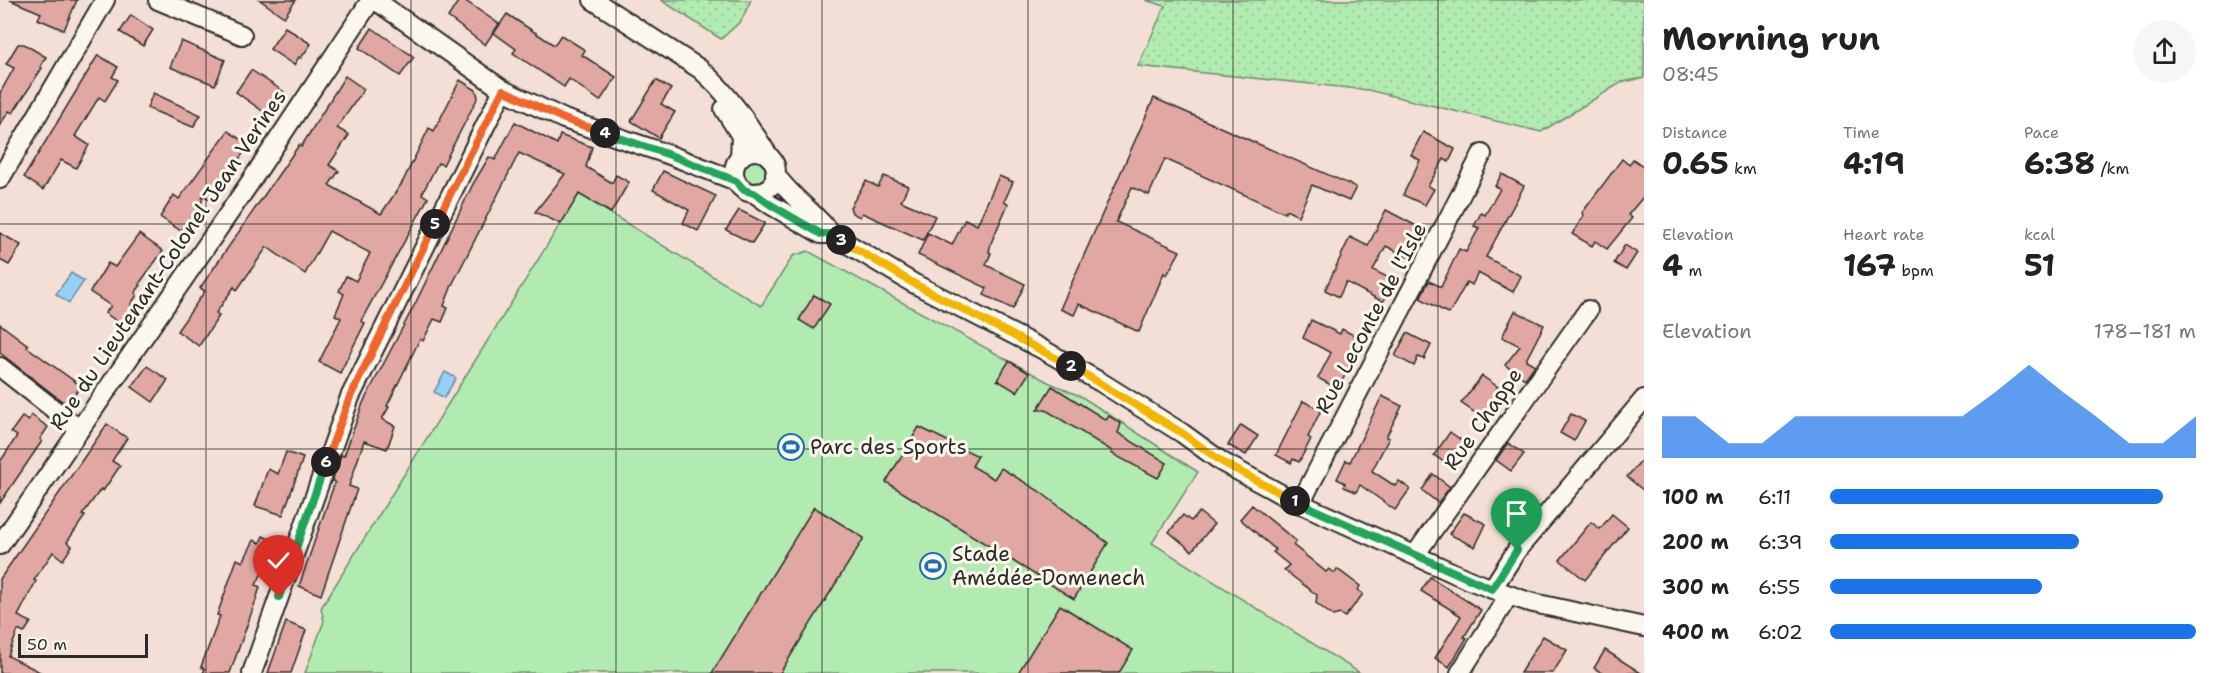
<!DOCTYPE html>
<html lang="en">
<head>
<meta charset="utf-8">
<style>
  :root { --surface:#fff; --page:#f6f6f6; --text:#222; --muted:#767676; --accent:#1a73e8 }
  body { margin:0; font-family:"Shantell Sans",sans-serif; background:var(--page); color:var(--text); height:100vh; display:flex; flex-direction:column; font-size:22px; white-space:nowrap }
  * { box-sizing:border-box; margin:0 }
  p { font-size:20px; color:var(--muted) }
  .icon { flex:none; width:33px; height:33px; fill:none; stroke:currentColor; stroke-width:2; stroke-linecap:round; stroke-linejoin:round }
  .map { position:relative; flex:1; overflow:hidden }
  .drawer { display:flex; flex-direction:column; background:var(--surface); width:570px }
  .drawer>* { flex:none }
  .scale { position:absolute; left:18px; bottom:15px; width:130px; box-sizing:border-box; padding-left:6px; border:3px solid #2b2b2b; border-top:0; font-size:16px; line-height:21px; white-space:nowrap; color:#2b2b2b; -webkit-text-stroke:4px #fbf7ec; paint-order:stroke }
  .pin { position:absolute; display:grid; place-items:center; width:51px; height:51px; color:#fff; margin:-62px -26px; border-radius:50% 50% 50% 0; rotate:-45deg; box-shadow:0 0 6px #0007 }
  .pin .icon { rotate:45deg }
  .km { position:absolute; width:30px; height:30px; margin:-15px; border-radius:50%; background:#222; color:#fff; font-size:16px; line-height:30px; text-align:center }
  .round { display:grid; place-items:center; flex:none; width:63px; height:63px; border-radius:32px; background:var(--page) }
  .headline { display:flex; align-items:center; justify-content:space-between; height:102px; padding:0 18px }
  h1 { font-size:33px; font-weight:700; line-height:45px }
  .figures { display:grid; grid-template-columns:repeat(3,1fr); gap:9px; height:102px; padding:6px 18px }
  .figures div { display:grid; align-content:center }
  .figures b { font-size:30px; font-weight:700 }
  .figures small { font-size:16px; font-weight:400 }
  .figures p { font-size:16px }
  .chart { height:168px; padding:12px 18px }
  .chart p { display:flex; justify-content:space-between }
  .chart svg { width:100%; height:108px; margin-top:6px; fill:var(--accent); opacity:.7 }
  ul { padding:0 18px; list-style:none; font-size:20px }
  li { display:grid; grid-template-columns:96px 72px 1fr; align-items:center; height:45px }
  li i { height:15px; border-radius:8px; background:var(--accent) }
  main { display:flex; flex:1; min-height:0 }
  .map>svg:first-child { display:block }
</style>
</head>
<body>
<main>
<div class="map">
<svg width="1644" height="673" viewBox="0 0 1644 673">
  <defs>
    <pattern id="park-dots" width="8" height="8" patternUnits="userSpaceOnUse" patternTransform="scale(1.5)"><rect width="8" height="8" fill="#b2ebaf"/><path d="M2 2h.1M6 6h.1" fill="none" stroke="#99ca97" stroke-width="1.8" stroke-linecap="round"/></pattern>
  </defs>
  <rect width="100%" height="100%" fill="#f3dfd6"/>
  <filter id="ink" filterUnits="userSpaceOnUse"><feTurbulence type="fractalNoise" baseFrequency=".0167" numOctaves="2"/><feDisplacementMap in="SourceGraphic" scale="12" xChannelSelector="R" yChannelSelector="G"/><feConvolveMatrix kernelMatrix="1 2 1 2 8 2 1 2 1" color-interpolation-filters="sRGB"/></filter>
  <g filter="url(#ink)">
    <!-- grass -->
    <g fill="#b2ebaf" stroke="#6e8b6d" stroke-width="1.5">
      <circle cx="756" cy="172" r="12"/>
      <polygon points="579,194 761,306 793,256 808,251 1048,382 1082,397 1198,472 1152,543 1360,673 305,673 324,621 321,608"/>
    </g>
    <!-- park -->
    <g fill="url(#park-dots)" stroke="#6e8b6d" stroke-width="1.5">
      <polygon points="661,0 751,0 741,21 721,39"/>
      <polygon points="1145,0 1644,0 1644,78 1622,82 1541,132 1368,90 1138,66 1165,6"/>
    </g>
    <!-- water -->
    <g fill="#97cff6" stroke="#6c8da5" stroke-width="1.5">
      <polygon points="71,273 84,281 69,303 56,294"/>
      <polygon points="445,372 456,378 444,398 434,392"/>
    </g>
    <!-- building -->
    <g fill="#e1a7a2" stroke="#2b2b2b" stroke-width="1.5">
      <polygon points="10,0 77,0 64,30 38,19 41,13"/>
      <polygon points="260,0 296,0 284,17"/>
      <polygon points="459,0 464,0 499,24 485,45 448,17"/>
      <polygon points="507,14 554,45 561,35 585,50 582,55 616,77 600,101 569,79 564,87 513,53 516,49 494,33"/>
      <polygon points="131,15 153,30 143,46 120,32"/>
      <polygon points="285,27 311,44 301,58 299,57 294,65 270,49"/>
      <polygon points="372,28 414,57 400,76 359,48"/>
      <polygon points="181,41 225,60 215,85 170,67"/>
      <polygon points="18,44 24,44 46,57 40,67 42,68 13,113 9,111 0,125 0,93 14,68 6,64"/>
      <polygon points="98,55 118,67 112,77 118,80 105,101 99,97 75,136 89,145 76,168 61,160 43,190 24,177"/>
      <polygon points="251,70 284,92 268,115 236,92"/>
      <polygon points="345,76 364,89 337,128 349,135 329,165 339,171 329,185 381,214 402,183 429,128 434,131 460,80 476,90 478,97 443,165 438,163 422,194 428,198 361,321 365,323 340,373 319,362 341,318 335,315 344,294 339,291 346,276 356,281 370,253 329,231 305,274 267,247 237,290 234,287 216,313 219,316 199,346 177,331 205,291 200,288 299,145 301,147"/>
      <polygon points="656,80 671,89 661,104 675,112 659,138 631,121"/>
      <polygon points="153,93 201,115 193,127 147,108"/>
      <polygon points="1154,98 1356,187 1349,201 1312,185 1298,216 1286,210 1285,213 1165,159 1149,195 1132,187 1116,222 1180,251 1167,275 1164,273 1139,332 1079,304 1074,315 1060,309"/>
      <polygon points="515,122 557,144 560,135 592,147 586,167 612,183 616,175 629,182 611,213 579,194 561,224 535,212 565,174 519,153 452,285 444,306 448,308 442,322 434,319 423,341 420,339 387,406 389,407 382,419 395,426 387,449 364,441 349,486 357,489 321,595 299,586 335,482 332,481 341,455 344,456 363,403 416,302 473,184 489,157 495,160"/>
      <polygon points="228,131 249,145 211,200 203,195 199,217 195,224 189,220 181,231 160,217 174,195 179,199"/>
      <polygon points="1423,132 1455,149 1449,162 1444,159 1428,186 1434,189 1425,205 1403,195 1420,160 1411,155"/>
      <polygon points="1622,159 1629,165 1633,159 1644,167 1644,196 1628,215 1632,218 1607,249 1595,241 1592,246 1572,234 1584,215 1582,213"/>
      <polygon points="663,171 716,196 698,231 683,223 689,210 653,190"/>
      <polygon points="1502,174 1524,186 1486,257 1521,276 1513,292 1478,273 1472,285 1467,282 1449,314 1420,298 1429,281 1441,287 1459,249 1466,252 1479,228 1474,226 1481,213 1485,215 1500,189 1495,186"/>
      <polygon points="884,176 908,186 901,201 935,216 923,240 862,213 860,217 852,213 850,207 866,181 878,187"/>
      <polygon points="999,176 1013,182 1004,202 1008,204 991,243 989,252 991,253 986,265 1025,284 1013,309 984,295 987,288 918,255 928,233 952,245 965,219 977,225"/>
      <polygon points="739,210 765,223 752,243 726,230"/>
      <polygon points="1386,210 1428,232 1414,260 1386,246 1373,270 1395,281 1383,302 1346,282 1339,297 1325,290 1350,237 1368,246"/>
      <polygon points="0,233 21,245 9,265 0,260"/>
      <polygon points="139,234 163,251 139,284 141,285 135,293 137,295 131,304 133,307 121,324 105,313 111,306 90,292 108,263 115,267"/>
      <polygon points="1625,245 1637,253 1626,270 1614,263"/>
      <polygon points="814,295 830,304 814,329 799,320"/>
      <polygon points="1515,311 1544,325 1526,360 1535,365 1525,379 1505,365 1520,346 1502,337"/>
      <polygon points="1311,320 1340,334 1342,329 1363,340 1338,389 1318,378 1331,353 1303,338"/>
      <polygon points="0,324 28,345 27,347 81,386 67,405 0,353"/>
      <polygon points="1407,333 1431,345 1424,359 1418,357 1414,366 1395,356"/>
      <polygon points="1009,361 1029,373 1017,392 997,380"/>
      <polygon points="147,366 168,380 153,402 132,387"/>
      <polygon points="1482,376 1498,387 1496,391 1506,398 1494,414 1491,410 1484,419 1461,403"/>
      <polygon points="1052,386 1106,420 1109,416 1121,424 1118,433 1167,463 1158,478 1111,453 1112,451 1046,410 1037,410"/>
      <polygon points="1382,396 1402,406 1386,437 1389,438 1372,471 1395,486 1399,481 1410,489 1395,510 1360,485 1356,492 1344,487 1345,483 1337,479 1346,460 1350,462"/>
      <polygon points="1303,401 1321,410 1308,437 1311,439 1299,462 1293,459 1291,463 1276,455"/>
      <polygon points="1571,414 1585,421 1574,441 1560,433"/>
      <polygon points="31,415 48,427 40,439 42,441 0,503 0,462 17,436 11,432 22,417 28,421"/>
      <polygon points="107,424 127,438 112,461 120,466 103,491 101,489 82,515 85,516 67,542 72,546 63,560 53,552 34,580 36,581 18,616 31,622 24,633 18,630 8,656 42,673 0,673 0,579"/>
      <polygon points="1241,425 1258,436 1246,455 1228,445"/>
      <polygon points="919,427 978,456 972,466 994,479 1001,468 1039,491 1108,543 1074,599 886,482"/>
      <polygon points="1450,432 1469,446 1452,468 1434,455"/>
      <polygon points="1508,443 1524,454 1511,471 1496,460"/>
      <polygon points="286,452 303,458 283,515 255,506 268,469 278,474"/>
      <polygon points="1644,457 1644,491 1627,477"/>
      <polygon points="1433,474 1450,487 1438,503 1422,490"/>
      <polygon points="1252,505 1296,541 1293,545 1326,572 1329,569 1335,573 1337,569 1360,586 1358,590 1363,594 1345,617 1340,614 1333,616 1316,603 1317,595 1284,570 1289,565 1273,552 1276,550 1240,519"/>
      <polygon points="814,507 864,538 780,673 712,673"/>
      <polygon points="1199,512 1214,524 1192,551 1169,532 1183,515 1191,521"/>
      <polygon points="1464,513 1486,524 1475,547 1449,534"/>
      <polygon points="1612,514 1628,527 1585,580 1560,560 1591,522 1600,529"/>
      <polygon points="263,536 277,543 256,585 260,587 256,600 230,673 203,673 205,669 201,667 220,616 217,615 237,559 243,562 254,540 260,543"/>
      <polygon points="1430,577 1481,610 1464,637 1467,638 1449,667 1435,658 1461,616 1421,591"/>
      <polygon points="1060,605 1133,650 1119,673 1018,673"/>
      <polygon points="286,622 306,630 291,673 268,673"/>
      <polygon points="1543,636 1567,650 1553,673 1520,673"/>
      <polygon points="1605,650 1641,673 1602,673 1594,668"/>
    </g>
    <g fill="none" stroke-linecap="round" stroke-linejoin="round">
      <defs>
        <g id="minor">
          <polyline points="158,0 242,35"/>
          <polyline points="375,0 503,90 564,119 670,155 736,181"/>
          <path d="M593,0L700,69C730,95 749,125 770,158"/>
          <polyline points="724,109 741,136 740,158"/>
          <circle cx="755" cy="172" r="21"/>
          <path d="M775,174C790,197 815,212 831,234L913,283L1040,348L1102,383L1182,433L1222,462L1288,498L1469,580L1509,595L1529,602L1644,627"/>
          <polyline points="0,179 105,0"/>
          <polyline points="754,193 771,205 821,234 826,234"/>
          <polyline points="0,367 79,429"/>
          <polyline points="1300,504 1482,154"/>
          <polyline points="0,545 249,184 371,0"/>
          <polyline points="1415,555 1588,310"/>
          <polyline points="1492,589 1517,550 1644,399"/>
          <polyline points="252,673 350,397 503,90"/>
          <polyline points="1460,673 1509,595"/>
        </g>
      </defs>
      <!-- minor casing -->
      <use href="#minor" stroke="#2b2b2b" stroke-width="22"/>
      <!-- minor -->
      <use href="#minor" stroke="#fbf7ec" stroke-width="18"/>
    </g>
  </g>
  <g fill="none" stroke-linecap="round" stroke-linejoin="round" filter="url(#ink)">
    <defs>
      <polyline id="split-1" points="1295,501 1492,589 1517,550"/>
      <polyline id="split-2" points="1071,366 1182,433 1222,462 1295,501"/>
      <polyline id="split-3" points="841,240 913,283 1071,366"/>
      <polyline id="split-4" points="605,133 670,155 736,181 744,190 754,193 771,205 821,234 831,234 841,240"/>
      <polyline id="split-5" points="435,224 503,90 564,119 605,133"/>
      <polyline id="split-6" points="326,462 350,397 435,224"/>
      <polyline id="split-7" points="279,597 326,462"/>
    </defs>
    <!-- split-1 casing -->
    <use href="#split-1" stroke="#fff" stroke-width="12"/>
    <!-- split-2 casing -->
    <use href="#split-2" stroke="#fff" stroke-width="12"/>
    <!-- split-3 casing -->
    <use href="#split-3" stroke="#fff" stroke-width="12"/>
    <!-- split-4 casing -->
    <use href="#split-4" stroke="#fff" stroke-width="12"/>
    <!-- split-5 casing -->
    <use href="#split-5" stroke="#fff" stroke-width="12"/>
    <!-- split-6 casing -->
    <use href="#split-6" stroke="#fff" stroke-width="12"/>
    <!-- split-7 casing -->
    <use href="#split-7" stroke="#fff" stroke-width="12"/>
    <!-- split-1 -->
    <use href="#split-1" stroke="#22a559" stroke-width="8"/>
    <!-- split-2 -->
    <use href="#split-2" stroke="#f5b400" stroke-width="8"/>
    <!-- split-3 -->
    <use href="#split-3" stroke="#f5b400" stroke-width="8"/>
    <!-- split-4 -->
    <use href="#split-4" stroke="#22a559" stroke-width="8"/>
    <!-- split-5 -->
    <use href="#split-5" stroke="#f0652b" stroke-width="8"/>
    <!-- split-6 -->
    <use href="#split-6" stroke="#f0652b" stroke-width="8"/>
    <!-- split-7 -->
    <use href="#split-7" stroke="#22a559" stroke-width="8"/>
  </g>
  <!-- grid -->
  <path fill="none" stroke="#2b2b2b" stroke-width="1.5" stroke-opacity="0.55" d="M206,0V673M411,0V673M616,0V673M822,0V673M1028,0V673M1233,0V673M1438,0V673M0,224H1644M0,449H1644"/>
  <!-- icons -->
  <defs>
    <symbol id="stadium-ring" viewBox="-11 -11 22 22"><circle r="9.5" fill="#fbf7ec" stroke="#1f6fb2" stroke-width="1.5"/><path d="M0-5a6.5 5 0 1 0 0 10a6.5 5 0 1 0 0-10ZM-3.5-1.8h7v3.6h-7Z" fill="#1f6fb2"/></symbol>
  </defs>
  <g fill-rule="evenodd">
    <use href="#stadium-ring" x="776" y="432" width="30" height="30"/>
    <use href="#stadium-ring" x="918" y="551" width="30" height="30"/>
  </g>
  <g text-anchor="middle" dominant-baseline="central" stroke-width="6" stroke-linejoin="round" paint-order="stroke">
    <!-- street labels -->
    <g font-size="21" fill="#2b2b2b" stroke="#fbf7ec">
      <text transform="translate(168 260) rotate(-56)">Rue du Lieutenant-Colonel Jean Verines</text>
      <text transform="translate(1371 318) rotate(-62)">Rue Leconte de l'Isle</text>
      <text transform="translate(1483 419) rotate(-55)">Rue Chappe</text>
    </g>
    <!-- poi labels -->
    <g font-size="21" fill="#2b2b2b" stroke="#fbf7ec" text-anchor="start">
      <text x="810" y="447">Parc des Sports</text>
      <text x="952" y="554">Stade<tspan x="952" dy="24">Amédée-Domenech</tspan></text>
    </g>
  </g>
</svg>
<div class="scale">50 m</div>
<div class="pin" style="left:1517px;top:550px;background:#1e9e55"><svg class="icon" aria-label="arrive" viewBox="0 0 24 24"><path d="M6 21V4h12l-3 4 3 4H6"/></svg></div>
<div class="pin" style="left:279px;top:597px;background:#d93025"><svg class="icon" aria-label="check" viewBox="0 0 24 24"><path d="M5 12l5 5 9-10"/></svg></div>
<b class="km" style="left:1295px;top:501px">1</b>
<b class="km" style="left:1071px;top:366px">2</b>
<b class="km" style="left:841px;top:240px">3</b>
<b class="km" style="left:605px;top:133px">4</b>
<b class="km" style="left:435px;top:224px">5</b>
<b class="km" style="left:326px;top:462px">6</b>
</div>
<section class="drawer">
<div class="headline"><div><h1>Morning run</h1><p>08:45</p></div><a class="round"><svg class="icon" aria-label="share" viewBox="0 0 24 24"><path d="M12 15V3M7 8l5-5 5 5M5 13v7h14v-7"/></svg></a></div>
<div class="figures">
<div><p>Distance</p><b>0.65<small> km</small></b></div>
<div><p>Time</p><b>4:19</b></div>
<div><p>Pace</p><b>6:38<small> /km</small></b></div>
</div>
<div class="figures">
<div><p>Elevation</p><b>4<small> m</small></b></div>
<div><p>Heart rate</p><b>167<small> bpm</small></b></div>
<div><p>kcal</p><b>51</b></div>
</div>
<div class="chart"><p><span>Elevation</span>178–181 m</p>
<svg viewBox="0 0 160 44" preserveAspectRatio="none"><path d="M0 44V27L10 27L20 38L30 38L40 27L50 27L60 27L70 27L80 27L90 27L100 17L110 6L120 17L130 27L140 38L150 38L160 27V44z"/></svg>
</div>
<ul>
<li><b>100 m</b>6:11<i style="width:91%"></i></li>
<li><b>200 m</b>6:39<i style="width:68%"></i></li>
<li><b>300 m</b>6:55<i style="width:58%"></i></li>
<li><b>400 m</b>6:02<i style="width:100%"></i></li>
</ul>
</section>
</main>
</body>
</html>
